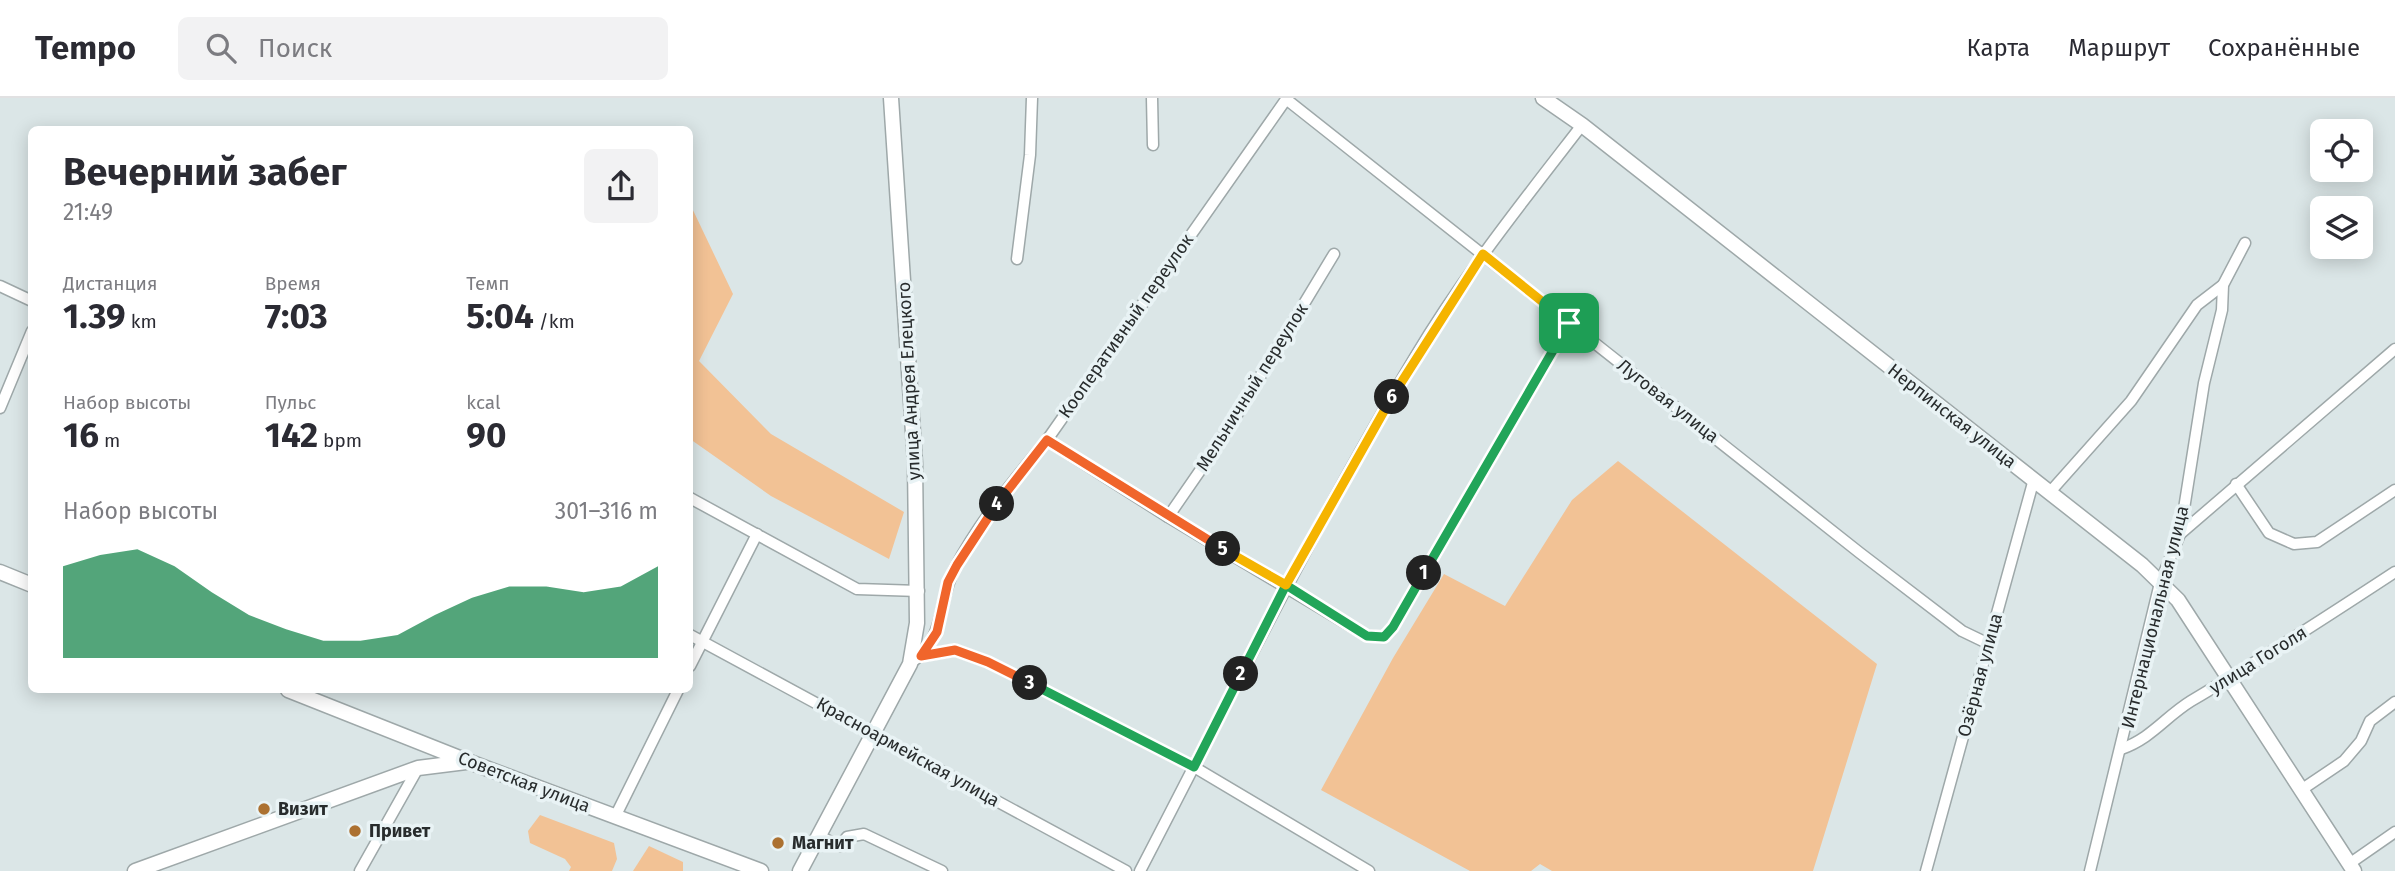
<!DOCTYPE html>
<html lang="ru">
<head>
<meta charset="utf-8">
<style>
  :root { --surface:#fff; --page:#f2f2f3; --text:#2b2b33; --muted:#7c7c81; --line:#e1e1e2; --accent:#0b8043 }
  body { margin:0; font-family:"Fira Sans",sans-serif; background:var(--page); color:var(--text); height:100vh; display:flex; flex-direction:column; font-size:26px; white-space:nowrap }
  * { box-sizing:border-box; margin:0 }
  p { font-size:23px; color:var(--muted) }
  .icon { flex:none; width:38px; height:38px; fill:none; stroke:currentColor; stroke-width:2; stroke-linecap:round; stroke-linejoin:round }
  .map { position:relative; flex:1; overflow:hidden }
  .sheet { position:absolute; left:28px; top:28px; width:665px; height:567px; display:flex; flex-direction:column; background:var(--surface); border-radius:10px; box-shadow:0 4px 18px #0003 }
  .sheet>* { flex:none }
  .fabs { position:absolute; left:2310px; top:21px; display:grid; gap:14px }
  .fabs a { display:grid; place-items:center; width:63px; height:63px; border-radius:10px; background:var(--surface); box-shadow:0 4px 18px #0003; font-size:35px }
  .pin { position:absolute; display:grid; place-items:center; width:60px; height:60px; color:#fff; margin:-30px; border-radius:14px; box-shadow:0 4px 10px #0006 }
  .km { position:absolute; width:35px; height:35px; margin:-18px; border-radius:50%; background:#222; color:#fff; font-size:19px; line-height:35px; text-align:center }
  .round { display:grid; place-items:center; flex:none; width:74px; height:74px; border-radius:10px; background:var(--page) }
  .overview { display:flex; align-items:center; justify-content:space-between; height:119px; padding:0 35px }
  h1 { font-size:38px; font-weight:700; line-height:52px }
  .stats { display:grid; grid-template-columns:repeat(3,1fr); gap:10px; height:119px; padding:7px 35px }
  .stats div { display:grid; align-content:center }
  .stats b { font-size:35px; font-weight:700 }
  .stats small { font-size:19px; font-weight:400 }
  .stats p { font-size:19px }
  .chart { height:196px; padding:14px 35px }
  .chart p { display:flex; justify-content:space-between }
  .chart svg { width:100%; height:126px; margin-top:7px; fill:var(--accent); opacity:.7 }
  header { display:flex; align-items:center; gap:42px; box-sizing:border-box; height:98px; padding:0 35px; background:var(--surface); border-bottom:2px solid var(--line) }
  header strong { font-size:33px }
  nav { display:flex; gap:38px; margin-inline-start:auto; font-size:24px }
  .search { width:490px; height:63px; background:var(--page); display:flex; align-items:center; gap:18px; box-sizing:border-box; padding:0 24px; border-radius:10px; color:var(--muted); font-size:26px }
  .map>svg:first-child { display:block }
</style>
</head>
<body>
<header>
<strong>Tempo</strong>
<div class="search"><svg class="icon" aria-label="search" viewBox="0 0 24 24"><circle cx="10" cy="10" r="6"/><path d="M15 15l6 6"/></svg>Поиск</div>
<nav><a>Карта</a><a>Маршрут</a><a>Сохранённые</a></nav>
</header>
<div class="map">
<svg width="2395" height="773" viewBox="0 0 2395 773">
  <rect width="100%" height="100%" fill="#dbe6e7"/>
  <!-- green -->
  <g fill="#f2c295">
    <polygon points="691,108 733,196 699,263 771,336 904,414 889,461 771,398 690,341"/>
    <polygon points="1618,363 1877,566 1813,773 1552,773 1540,766 1531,773 1470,773 1321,692 1393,560 1444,476 1505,508 1572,402"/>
    <polygon points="540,717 614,745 617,761 612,773 569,773 571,769 565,761 530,745 528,733"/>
    <polygon points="649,748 683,764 683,773 633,773"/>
  </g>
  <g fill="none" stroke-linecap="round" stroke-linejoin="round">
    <defs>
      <g id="street">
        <polyline points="1152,0 1153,47"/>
        <polyline points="1286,1 1860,455 1962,533 1989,546"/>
        <polyline points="1017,161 1030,57 1032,0"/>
        <polyline points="0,188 32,203"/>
        <polyline points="0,310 32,233"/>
        <polyline points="1047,342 1168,419 1367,538 1384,539 1393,529 1569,225"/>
        <polyline points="2236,386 2269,435 2294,446 2317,444 2395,392"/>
        <polyline points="2050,394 2131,303 2197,207 2223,187"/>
        <polyline points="690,400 857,491 919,493"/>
        <polyline points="1168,419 1226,335 1334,156"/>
        <polyline points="2180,436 2395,251"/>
        <polyline points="690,537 1126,773"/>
        <polyline points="921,558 955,552 988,564 1194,669 1369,773"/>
        <path d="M910,566C948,537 936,507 955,470C979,424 1014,382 1047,342L1287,0"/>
        <polyline points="690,568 757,436"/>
        <path d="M2121,651C2152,640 2165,619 2191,603C2261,562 2328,518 2395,474"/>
        <polyline points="2301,692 2344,663 2361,643 2370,623 2395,604"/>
        <polyline points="615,719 678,592"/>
        <polyline points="819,738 840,748 847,739 864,736 942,773"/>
        <polyline points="2349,766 2395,734"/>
        <polyline points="360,773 418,670"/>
        <path d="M1140,773C1230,600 1315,426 1415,259C1464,177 1524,102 1582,27"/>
        <polyline points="1926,773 2034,381"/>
        <polyline points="2090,773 2160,485 2180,436 2204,285 2222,212 2223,187 2245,145"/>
      </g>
      <g id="secondary">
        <polyline points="1543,0 1582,27 2142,467 2178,502 2354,773"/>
        <polyline points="0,474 32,487"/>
        <polyline points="288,592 467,663 761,773"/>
        <polyline points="135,773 418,670 466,664"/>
        <polyline points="800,773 910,566 917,525 915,365 891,0"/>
      </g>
    </defs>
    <!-- street casing -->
    <use href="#street" stroke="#9ea8a9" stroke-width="13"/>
    <!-- secondary casing -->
    <use href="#secondary" stroke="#9ea8a9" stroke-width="17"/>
    <!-- street -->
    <use href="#street" stroke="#fff" stroke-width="10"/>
    <!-- secondary -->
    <use href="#secondary" stroke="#fff" stroke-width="14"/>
  </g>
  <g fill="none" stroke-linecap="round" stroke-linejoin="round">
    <defs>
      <polyline id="split-1" points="1424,475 1569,225"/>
      <polyline id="split-2" points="1241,576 1286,487 1367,538 1384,539 1393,529 1424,475"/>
      <polyline id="split-3" points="1030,585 1194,669 1241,576"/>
      <polyline id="split-4" points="997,406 957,467 948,484 937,534 921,558 955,552 988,564 1030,585"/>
      <polyline id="split-5" points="997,406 1047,342 1223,451"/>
      <polyline id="split-6" points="1223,451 1286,487 1392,299"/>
      <polyline id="split-7" points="1392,299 1483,156 1569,225"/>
    </defs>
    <!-- split-1 casing -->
    <use href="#split-1" stroke="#fff" stroke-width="14"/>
    <!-- split-2 casing -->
    <use href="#split-2" stroke="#fff" stroke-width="14"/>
    <!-- split-3 casing -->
    <use href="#split-3" stroke="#fff" stroke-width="14"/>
    <!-- split-4 casing -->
    <use href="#split-4" stroke="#fff" stroke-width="14"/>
    <!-- split-5 casing -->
    <use href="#split-5" stroke="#fff" stroke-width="14"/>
    <!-- split-6 casing -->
    <use href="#split-6" stroke="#fff" stroke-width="14"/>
    <!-- split-7 casing -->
    <use href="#split-7" stroke="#fff" stroke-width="14"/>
    <!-- split-1 -->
    <use href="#split-1" stroke="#22a559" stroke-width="9"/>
    <!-- split-2 -->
    <use href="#split-2" stroke="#22a559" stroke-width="9"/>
    <!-- split-3 -->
    <use href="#split-3" stroke="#22a559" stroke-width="9"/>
    <!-- split-4 -->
    <use href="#split-4" stroke="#f0652b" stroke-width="9"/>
    <!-- split-5 -->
    <use href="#split-5" stroke="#f0652b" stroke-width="9"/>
    <!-- split-6 -->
    <use href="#split-6" stroke="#f5b400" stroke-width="9"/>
    <!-- split-7 -->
    <use href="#split-7" stroke="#f5b400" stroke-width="9"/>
  </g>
  <!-- markers -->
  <g fill="#ac7131" stroke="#e9f3f5" stroke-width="2.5">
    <circle cx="264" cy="711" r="7"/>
    <circle cx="355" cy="733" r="7"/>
    <circle cx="778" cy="745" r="7"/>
  </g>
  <g text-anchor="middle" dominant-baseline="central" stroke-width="7" stroke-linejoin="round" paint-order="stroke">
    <!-- street labels -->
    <g font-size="18" fill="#282c2d" stroke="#e9f3f5">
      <text transform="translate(1126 228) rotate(-55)">Кооперативный переулок</text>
      <text transform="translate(909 283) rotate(-93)">улица Андрея Елецкого</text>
      <text transform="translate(1252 289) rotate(-58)">Мельничный переулок</text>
      <text transform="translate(1668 303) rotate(38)">Луговая улица</text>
      <text transform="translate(1952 318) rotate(38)">Нерпинская улица</text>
      <text transform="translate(2155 519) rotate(-76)">Интернациональная улица</text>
      <text transform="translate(2258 562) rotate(-32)">улица Гоголя</text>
      <text transform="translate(1980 577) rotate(-75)">Озёрная улица</text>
      <text transform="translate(908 654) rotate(29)">Красноармейская улица</text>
      <text transform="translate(524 684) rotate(21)">Советская улица</text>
    </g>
    <!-- poi labels -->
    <g font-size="18" font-weight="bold" fill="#282c2d" stroke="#e9f3f5" text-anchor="start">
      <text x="278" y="711">Визит</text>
      <text x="369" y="733">Привет</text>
      <text x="792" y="745">Магнит</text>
    </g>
  </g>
</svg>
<div class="fabs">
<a><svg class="icon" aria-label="locate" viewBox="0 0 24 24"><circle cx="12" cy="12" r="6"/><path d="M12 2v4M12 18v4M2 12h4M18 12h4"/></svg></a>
<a><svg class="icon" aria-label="layers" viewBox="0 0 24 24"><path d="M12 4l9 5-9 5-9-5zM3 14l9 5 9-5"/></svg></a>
</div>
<div class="pin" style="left:1569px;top:225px;background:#1e9e55"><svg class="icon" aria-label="arrive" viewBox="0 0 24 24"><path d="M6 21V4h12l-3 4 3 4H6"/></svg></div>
<b class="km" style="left:1424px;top:475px">1</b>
<b class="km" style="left:1241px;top:576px">2</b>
<b class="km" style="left:1030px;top:585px">3</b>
<b class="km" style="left:997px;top:406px">4</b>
<b class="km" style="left:1223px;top:451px">5</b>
<b class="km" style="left:1392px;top:299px">6</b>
<section class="sheet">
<div class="overview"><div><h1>Вечерний забег</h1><p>21:49</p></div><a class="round"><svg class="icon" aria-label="share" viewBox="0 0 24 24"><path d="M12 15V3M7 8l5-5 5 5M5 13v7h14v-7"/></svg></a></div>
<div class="stats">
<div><p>Дистанция</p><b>1.39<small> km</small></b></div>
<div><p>Время</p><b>7:03</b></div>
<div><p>Темп</p><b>5:04<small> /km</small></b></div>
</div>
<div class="stats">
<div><p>Набор высоты</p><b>16<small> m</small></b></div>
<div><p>Пульс</p><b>142<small> bpm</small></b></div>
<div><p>kcal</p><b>90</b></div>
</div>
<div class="chart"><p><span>Набор высоты</span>301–316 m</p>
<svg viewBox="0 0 160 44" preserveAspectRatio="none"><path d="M0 44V12L10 8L20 6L30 12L40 21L50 29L60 34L70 38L80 38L90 36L100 29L110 23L120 19L130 19L140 21L150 19L160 12V44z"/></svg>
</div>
</section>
</div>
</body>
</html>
